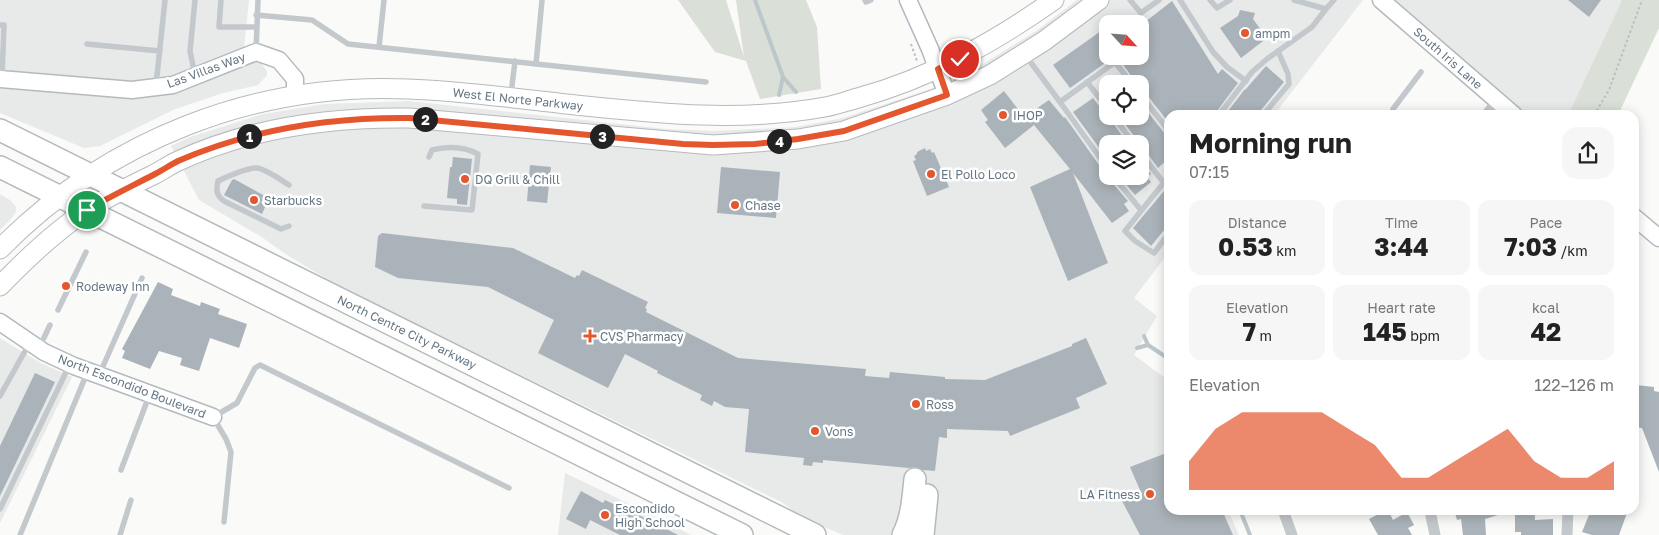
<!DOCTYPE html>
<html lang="en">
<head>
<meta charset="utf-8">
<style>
  :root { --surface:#fff; --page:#f6f6f6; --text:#222; --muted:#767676; --accent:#e4572e }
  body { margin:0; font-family:"Golos Text",sans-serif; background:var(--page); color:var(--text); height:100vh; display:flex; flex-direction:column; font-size:19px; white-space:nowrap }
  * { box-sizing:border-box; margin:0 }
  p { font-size:16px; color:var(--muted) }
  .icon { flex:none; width:28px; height:28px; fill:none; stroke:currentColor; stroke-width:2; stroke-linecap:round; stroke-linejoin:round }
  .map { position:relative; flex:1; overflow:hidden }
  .drawer { position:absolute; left:1164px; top:110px; width:475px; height:405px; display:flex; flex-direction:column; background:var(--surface); border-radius:15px; box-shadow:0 2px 12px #0003 }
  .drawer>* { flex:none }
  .needle { width:32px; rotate:116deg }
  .fabs { position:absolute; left:1099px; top:15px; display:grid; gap:10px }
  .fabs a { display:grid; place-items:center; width:50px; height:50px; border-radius:10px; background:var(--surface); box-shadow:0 2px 12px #0003; font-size:25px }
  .pin { position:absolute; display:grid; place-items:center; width:42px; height:42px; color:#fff; margin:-21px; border:2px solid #fff; border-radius:50%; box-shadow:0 1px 5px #0007 }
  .km { position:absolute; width:25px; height:25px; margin:-12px; border-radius:50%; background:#222; color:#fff; font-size:14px; line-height:25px; text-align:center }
  .round { display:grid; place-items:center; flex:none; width:52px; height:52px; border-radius:15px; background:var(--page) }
  .overview { display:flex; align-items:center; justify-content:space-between; height:85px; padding:0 25px }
  h1 { font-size:28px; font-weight:700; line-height:38px }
  .figures { display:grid; grid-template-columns:repeat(3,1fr); gap:8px; height:85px; padding:5px 25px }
  .figures div { display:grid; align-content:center; border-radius:12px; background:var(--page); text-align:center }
  .figures b { font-size:25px; font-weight:700 }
  .figures small { font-size:14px; font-weight:400 }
  .figures p { font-size:14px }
  .chart { height:140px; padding:10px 25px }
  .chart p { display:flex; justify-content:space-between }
  .chart svg { width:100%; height:90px; margin-top:5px; fill:var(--accent); opacity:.7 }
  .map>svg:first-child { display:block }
</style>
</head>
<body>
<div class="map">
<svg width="1659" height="535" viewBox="0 0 1659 535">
  <rect width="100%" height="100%" fill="#fafaf8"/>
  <!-- built -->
  <g fill="#e8e9e9" fill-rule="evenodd">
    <polygon points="0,0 249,0 243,57 173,85 0,79"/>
    <path d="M1077,0H1363L1274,115H1169V252L1134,298L1157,316L1134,355L1169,381V510H1228L1239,535H843L802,518L783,503L337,285L287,255L260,236L199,200L171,146L190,137L263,114L325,104L409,101L666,129L715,131L796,127L843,118L943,85L983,64L1036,31ZM1108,24H1140V56H1108ZM1108,84H1140V116H1108ZM1108,144H1140V176H1108Z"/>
    <polygon points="1381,0 1622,0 1568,115 1514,115"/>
    <polygon points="255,61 261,63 267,71 267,75 258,85 223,93 173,110 100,146 84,148 0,113 0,86 112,97 130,97"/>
    <polygon points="0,194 10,200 16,207 16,212 11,219 0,230"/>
    <polygon points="0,338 39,362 72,377 0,523"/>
    <polygon points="565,473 609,494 691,535 558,535"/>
  </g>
  <!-- green -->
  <g fill="#dadfd7">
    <polygon points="678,0 726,0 744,57 736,0 806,0 817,27 821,89 760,99 746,61 715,52"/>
    <polygon points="1622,0 1659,0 1659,28 1618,115 1568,115"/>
  </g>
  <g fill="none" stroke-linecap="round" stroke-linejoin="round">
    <!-- stream -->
    <g stroke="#bbc7cb" stroke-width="4">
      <polyline points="755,0 783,77 796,92"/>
      <polyline points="779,95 783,77"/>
      <polyline points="1144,336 1148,345 1169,359"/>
      <polyline points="1137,348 1148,345"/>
      <polyline points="1240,510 1250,535"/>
    </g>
  </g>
  <!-- building -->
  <g fill="#aab3b9">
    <polygon points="1568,0 1601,0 1589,17"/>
    <polygon points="1172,1 1218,74 1222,69 1238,83 1214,115 1169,115 1169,123 1144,91 1140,89 1140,84 1137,84 1117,56 1140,56 1140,26"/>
    <polygon points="1240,10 1255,13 1253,19 1267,38 1241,58 1220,28 1238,16"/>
    <polygon points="1108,26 1108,61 1070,88 1053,65"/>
    <polygon points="1266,66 1284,82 1257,115 1225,115 1245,89 1245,90"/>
    <polygon points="1004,91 1024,117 1049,100 1064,118 1065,117 1104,172 1108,174 1109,179 1128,201 1124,204 1129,211 1112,223 1073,173 1108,263 1068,281 1030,187 1070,169 1034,125 1005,148 985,122 988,120 981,110"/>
    <polygon points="1093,98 1104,112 1108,114 1108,116 1128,144 1108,144 1108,160 1073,112"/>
    <polygon points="1140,102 1165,134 1169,136 1169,158 1158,168 1144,149 1140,147 1140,144 1119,116 1140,116"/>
    <polygon points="925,148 926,151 930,149 932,153 934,152 949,187 927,196 913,161 916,160 914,156 917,154 917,152"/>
    <polygon points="453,157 472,159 467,205 457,204 457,199 447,198 450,167 452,167"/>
    <polygon points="1140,160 1151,174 1147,177 1151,182 1135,195 1119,176 1140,176"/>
    <polygon points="530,165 551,167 547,203 527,201"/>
    <polygon points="721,167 780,172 776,218 717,213"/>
    <polygon points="234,179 265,196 261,203 266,205 262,214 224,195 232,180"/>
    <polygon points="1169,185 1169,224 1151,246 1133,228"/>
    <polygon points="382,233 513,248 575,278 577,275 579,276 582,270 648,302 645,308 647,309 646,312 738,358 866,369 865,376 889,378 890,372 945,377 945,379 985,380 1072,346 1072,344 1086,338 1107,384 1076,398 1080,408 1010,436 1008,431 947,429 947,438 939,437 935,471 923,470 916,467 909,468 823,460 823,463 813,462 812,466 803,465 804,458 745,452 749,409 725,407 714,401 712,406 700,400 702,395 657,373 658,371 625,354 608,388 538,353 554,320 488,287 398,278 375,267 378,236"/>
    <polygon points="158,282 173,289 171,295 200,306 201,302 220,309 218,314 247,324 239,348 210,338 199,371 180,365 182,358 159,351 150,369 122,358 125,351 122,349"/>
    <polygon points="35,373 55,382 0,496 0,446"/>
    <polygon points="1636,385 1654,387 1654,391 1659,392 1659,472 1642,428 1634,427 1634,405"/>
    <polygon points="1169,452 1169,510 1222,510 1233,535 1140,535 1121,499 1140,490 1130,467"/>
    <polygon points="581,491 603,503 605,500 624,509 625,508 678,535 620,535 590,520 586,529 566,519"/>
    <polygon points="1386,510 1388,510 1393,520 1407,512 1414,525 1408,528 1412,535 1378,535 1369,519"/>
    <polygon points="1454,510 1508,510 1508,512 1485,519 1486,535 1463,535 1461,519 1457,520"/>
    <polygon points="1591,510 1621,510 1627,513 1619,535 1592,535 1582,532"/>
    <polygon points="1515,511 1535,511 1535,520 1553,519 1553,535 1521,535 1521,532 1515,532"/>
  </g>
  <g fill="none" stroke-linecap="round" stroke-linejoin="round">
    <defs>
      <g id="secondary">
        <polyline points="908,0 930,49 947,95"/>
        <polyline points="1381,0 1514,115"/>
        <polyline points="0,79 132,90 173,85 256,52 279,60 295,79 295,96"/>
        <polyline points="1634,217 1659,238"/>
        <polyline points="0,322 44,352 74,366 213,417"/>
      </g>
      <g id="primary">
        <path d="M0,249C107,140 255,82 408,89C461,91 514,98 566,104C654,113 737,123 825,107C836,105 847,101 858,98C930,78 993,43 1054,0"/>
        <path d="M0,286C27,258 54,232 86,211C107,197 130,186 153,175C161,171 168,166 176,162C248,128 330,117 409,118L713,145L798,139L844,131L947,95L990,75L1044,41L1099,0"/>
      </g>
      <g id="highway">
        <polyline points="0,130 815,535"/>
        <polyline points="0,167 742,535"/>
        <path d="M903,535C912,517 913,498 915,479"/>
        <polyline points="923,535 927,495"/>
      </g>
    </defs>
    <!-- secondary casing -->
    <use href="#secondary" stroke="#b3babf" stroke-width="19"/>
    <!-- primary casing -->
    <use href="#primary" stroke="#b5babe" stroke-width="21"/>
    <!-- highway casing -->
    <use href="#highway" stroke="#b4b9bd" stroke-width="24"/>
    <!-- path -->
    <g stroke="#bbbfc2" stroke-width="2" stroke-dasharray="2.5 2.5" stroke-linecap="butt">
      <polyline points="911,44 917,61"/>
      <polyline points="1594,115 1609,90 1642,0"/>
    </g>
    <!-- lane -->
    <g stroke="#c3c8cc" stroke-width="5.5">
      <polyline points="195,0 190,51 195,75"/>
      <polyline points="221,0 219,27 256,27"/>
      <polyline points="865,0 866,2 871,0"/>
      <polyline points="1130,0 1141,13 1159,0"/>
      <polyline points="1180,0 1213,52 1227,67 1246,81"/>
      <polyline points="1210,0 1217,8 1230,0"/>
      <polyline points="1294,0 1326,9 1334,0"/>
      <polyline points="256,15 312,20 348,44 706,82"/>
      <polyline points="0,25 4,25 2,77"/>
      <polyline points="87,44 160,51"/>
      <polyline points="379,47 384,0"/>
      <polyline points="256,52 258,0"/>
      <polyline points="1026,56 1060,102 1115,62 1132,84"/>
      <polyline points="536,64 542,0"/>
      <polyline points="1087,82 1108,109"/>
      <polyline points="156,85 165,0"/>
      <polyline points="511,94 515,61"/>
      <polyline points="1140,94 1169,131"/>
      <polyline points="1060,102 1108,169"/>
      <polyline points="1219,115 1252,72 1267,59 1312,27 1326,9"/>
      <polyline points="1263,115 1289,84 1288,74 1278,51"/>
      <polyline points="1392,115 1393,109 1421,72"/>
      <polyline points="1113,116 1134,144"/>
      <polyline points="1140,152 1163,182"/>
      <polyline points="1113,176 1141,210"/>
      <polyline points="1169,176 1125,231 1135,241 1154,253 1169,233"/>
      <path d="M424,206L472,210L478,154C463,146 448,146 432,150L429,157"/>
      <path d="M289,226L281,229L224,201C216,195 216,190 218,181C226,177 249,167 257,168C266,169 281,180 289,185"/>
      <polyline points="58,310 86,252"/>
      <polyline points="40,346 50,325"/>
      <polyline points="100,373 142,278"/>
      <polyline points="0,396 29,344"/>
      <polyline points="121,470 149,396"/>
      <polyline points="0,509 70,364"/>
      <polyline points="224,522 231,452 226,439 213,417 237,403 255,368 260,365 509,488"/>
      <polyline points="20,535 87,373"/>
      <polyline points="120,535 131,500"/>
    </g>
    <!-- street -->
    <g stroke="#c3c8cc" stroke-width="11">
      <polyline points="1486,115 1498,101"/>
      <polyline points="1283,510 1292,535"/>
      <polyline points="1431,516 1435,535"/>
      <polyline points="1567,535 1568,510"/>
    </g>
    <!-- secondary -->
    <use href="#secondary" stroke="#fff" stroke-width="16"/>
    <!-- primary -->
    <use href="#primary" stroke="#fff" stroke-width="19"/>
    <!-- highway -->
    <use href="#highway" stroke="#fff" stroke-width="21"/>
  </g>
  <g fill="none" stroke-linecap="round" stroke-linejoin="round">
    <defs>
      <path id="route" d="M87,210C109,197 132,186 155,174C163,170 170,165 178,161C252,129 330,117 410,118L683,144L713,145L755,144L798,139L844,131L947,95L938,69L960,59"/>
    </defs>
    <!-- route casing -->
    <use href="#route" stroke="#fff" stroke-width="10"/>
    <!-- route -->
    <use href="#route" stroke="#e4572e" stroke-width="6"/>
  </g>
  <!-- markers -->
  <g fill="#e4572e" stroke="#fff" stroke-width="2">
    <circle cx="1245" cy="33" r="5"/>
    <circle cx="1003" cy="115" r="5"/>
    <circle cx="931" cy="174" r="5"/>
    <circle cx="465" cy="179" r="5"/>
    <circle cx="254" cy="200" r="5"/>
    <circle cx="735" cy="205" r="5"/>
    <circle cx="66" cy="286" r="5"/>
    <path d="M587.5 328.5h5v5h5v5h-5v5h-5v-5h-5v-5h5z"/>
    <circle cx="916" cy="404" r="5"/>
    <circle cx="815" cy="431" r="5"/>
    <circle cx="1150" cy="494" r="5"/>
    <circle cx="605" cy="515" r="5"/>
  </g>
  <g text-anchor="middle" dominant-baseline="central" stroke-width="5" stroke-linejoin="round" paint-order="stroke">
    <!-- poi labels -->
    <g font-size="12" fill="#657683" stroke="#fff" text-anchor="start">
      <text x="1255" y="33">ampm</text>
      <text x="1013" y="115">IHOP</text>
      <text x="941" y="174">El Pollo Loco</text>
      <text x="475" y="179">DQ Grill &amp; Chill</text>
      <text x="264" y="200">Starbucks</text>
      <text x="745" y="205">Chase</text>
      <text x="76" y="286">Rodeway Inn</text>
      <text x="600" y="336">CVS Pharmacy</text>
      <text x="926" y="404">Ross</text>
      <text x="825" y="431">Vons</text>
      <text x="1140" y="494" text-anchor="end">LA Fitness</text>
      <text x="615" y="508">Escondido<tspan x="615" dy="14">High School</tspan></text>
    </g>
    <!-- street labels -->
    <g font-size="12" fill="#657683" stroke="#fff">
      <text transform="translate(1448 58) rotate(41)">South Iris Lane</text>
      <text transform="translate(206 70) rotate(-20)">Las Villas Way</text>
      <text transform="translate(518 99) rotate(6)">West El Norte Parkway</text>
      <text transform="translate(407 332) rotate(26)">North Centre City Parkway</text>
      <text transform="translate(132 386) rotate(21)">North Escondido Boulevard</text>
    </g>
  </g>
</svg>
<div class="fabs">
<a><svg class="needle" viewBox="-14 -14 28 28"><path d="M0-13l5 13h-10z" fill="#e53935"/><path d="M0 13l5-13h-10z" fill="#767676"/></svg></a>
<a><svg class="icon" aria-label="locate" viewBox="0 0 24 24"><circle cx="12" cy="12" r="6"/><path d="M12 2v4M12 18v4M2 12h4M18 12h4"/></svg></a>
<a><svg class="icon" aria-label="layers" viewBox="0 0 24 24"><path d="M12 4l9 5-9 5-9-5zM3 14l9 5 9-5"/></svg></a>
</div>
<div class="pin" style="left:87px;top:210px;background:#1e9e55"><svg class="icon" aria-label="arrive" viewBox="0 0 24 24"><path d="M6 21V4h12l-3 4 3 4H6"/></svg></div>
<div class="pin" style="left:960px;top:59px;background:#d93025"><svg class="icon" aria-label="check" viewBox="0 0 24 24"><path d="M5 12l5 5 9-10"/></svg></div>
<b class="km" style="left:249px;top:136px">1</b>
<b class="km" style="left:425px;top:119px">2</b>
<b class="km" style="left:602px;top:136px">3</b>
<b class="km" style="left:779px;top:141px">4</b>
<section class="drawer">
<div class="overview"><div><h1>Morning run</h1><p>07:15</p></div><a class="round"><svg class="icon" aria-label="share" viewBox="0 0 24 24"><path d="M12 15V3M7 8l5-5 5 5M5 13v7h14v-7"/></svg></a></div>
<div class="figures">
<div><p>Distance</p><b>0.53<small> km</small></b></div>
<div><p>Time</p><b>3:44</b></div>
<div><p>Pace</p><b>7:03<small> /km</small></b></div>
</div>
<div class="figures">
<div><p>Elevation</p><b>7<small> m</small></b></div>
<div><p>Heart rate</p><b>145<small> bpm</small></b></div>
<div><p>kcal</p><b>42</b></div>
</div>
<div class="chart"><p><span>Elevation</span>122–126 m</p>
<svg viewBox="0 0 160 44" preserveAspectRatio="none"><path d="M0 44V30L10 14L20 6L30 6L40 6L50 6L60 14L70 22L80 38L90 38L100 30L110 22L120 14L130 30L140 38L150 38L160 30V44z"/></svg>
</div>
</section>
</div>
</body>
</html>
